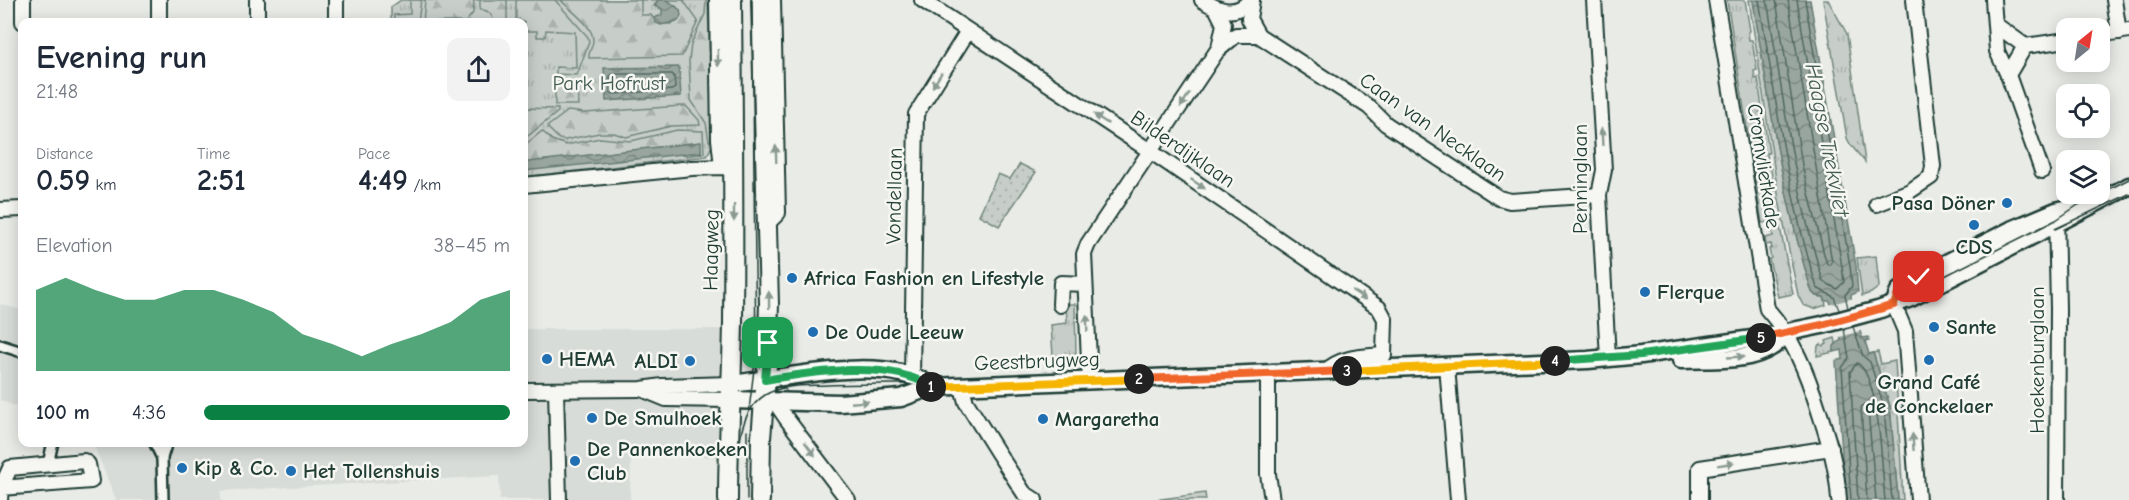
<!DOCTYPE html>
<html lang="en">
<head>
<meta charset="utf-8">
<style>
  :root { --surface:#fff; --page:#f2f2f3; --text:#1f2937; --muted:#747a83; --accent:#0b8043 }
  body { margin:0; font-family:"Comic Neue",sans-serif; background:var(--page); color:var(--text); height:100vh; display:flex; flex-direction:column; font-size:22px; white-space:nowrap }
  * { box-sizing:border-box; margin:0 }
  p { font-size:20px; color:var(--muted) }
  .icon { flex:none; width:33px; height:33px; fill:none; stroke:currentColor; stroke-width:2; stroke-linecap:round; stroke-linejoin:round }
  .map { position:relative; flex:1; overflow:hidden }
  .details { position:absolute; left:18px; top:18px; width:510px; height:429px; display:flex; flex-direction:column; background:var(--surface); border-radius:12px; box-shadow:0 3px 15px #0003 }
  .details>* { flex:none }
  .needle { width:39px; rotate:30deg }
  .controls { position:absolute; left:2056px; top:18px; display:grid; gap:12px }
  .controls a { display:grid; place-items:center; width:54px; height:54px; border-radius:12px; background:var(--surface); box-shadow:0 3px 15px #0003; font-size:30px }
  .pin { position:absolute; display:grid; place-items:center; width:51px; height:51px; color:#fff; margin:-26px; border-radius:12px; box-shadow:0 3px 9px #0006 }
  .km { position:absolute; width:30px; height:30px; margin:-15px; border-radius:50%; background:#222; color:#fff; font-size:16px; line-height:30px; text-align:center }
  .round { display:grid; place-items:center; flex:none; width:63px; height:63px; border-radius:12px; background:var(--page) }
  .summary { display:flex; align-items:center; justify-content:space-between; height:102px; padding:0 18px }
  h1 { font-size:33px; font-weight:700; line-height:45px }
  .metrics { display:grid; grid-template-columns:repeat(3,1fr); gap:9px; height:102px; padding:6px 18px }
  .metrics div { display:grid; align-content:center }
  .metrics b { font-size:30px; font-weight:700 }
  .metrics small { font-size:16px; font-weight:400 }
  .metrics p { font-size:16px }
  .chart { height:168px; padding:12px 18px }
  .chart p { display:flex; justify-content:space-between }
  .chart svg { width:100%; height:108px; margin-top:6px; fill:var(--accent); opacity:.7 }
  ul { padding:0 18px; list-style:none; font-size:20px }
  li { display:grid; grid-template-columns:96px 72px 1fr; align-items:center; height:45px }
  li i { height:15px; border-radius:8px; background:var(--accent) }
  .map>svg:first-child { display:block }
</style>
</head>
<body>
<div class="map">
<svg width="2129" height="500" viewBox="0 0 2129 500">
  <defs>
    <pattern id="grass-tufts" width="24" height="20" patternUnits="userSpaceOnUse" patternTransform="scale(1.5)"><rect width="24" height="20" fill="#c7cec9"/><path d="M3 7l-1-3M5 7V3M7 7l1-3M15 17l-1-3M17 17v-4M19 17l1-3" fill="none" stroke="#aab2ad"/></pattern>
    <pattern id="forest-firs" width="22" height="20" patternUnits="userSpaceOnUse" patternTransform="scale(1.5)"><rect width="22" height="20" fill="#c7cec9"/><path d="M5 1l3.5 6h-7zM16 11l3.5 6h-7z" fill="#aab2ad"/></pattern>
    <pattern id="garden-dots" width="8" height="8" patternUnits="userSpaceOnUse" patternTransform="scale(1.5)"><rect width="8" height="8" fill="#c7cec9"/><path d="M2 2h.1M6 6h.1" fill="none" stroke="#aab2ad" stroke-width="1.8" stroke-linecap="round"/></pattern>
    <pattern id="water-waves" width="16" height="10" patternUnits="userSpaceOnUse" patternTransform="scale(1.5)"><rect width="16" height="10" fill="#99a6a0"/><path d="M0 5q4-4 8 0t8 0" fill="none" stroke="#7c8883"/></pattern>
  </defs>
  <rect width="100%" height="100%" fill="#e9ebe7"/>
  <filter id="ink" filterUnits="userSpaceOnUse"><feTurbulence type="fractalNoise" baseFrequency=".0167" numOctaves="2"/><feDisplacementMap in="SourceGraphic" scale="12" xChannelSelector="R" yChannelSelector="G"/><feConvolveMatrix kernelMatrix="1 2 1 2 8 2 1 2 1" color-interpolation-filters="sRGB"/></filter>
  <g filter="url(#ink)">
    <!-- built -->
    <g fill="#d8dcd8">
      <polygon points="0,304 22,310 22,409 0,400"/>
      <polygon points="524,329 722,329 717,457 631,454 630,500 500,500 499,476 221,491 221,500 116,500 93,443 524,442"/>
    </g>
    <!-- grass -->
    <g fill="url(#grass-tufts)" stroke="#73867e" stroke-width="1.5">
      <polygon points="401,0 711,0 715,139 707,156 524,177 524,22 391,22 391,7"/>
      <polygon points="1727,0 1745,0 1750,31 1748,32 1749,40 1752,40 1757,70 1754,71 1755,79 1758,78 1762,108 1762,111 1760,112 1761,120 1764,119 1769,153 1767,153 1768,161 1770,161 1779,222 1793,294 1778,297 1769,259 1771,258 1769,249 1772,248 1771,244 1766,245 1765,238 1773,236 1770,222 1762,223"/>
      <path d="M1749,0H1753C1769,99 1782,197 1812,292L1816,296L1824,297L1826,305L1814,309L1803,305L1798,295L1779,200Z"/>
      <polygon points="1823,0 1828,0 1847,34 1865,162 1850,144 1847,138"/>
      <polygon points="1876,256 1879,287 1871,293 1862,296 1857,258"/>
      <polygon points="1066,304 1075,304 1076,355 1053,356 1051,325 1067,323"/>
      <polygon points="1835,338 1836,342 1834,352 1817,356 1818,346 1821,344 1823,346 1827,344 1826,341"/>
      <polygon points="1878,352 1881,364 1895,361 1903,500 1898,500 1890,406 1873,353"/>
      <polygon points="1205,493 1206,500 1154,500"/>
    </g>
    <!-- forest -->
    <g fill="url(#forest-firs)" stroke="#73867e" stroke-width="1.5">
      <polygon points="410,0 421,0 418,22 394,22 394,15 410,14"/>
      <polygon points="425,0 474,0 473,13 466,22 423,22"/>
      <path d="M480,0H507V22H493C493,15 488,9 480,10Z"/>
      <polygon points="517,0 555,0 588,37 589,42 577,75 556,74 556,67 576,68 575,32 546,30 545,37 537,37 537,31 524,31 524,22 516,22 516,2"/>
      <path d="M561,0H641V15H651C656,23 661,24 672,24L677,7L667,0H683L698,21L682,56L589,58C588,52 593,47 593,41C594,25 570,11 561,0Z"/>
      <polygon points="706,0 708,0 712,141 709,141 706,123 691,100 689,61 691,44 705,14"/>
      <polygon points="555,80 577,81 578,105 555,105"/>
      <polygon points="681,106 686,106 699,120 700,125 671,126 626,137 614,133 599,133 565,140 559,139 548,128 548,126 568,111 585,113"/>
      <polygon points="524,108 558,109 558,112 524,139"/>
      <polygon points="677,130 703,131 704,153 686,156 683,154 701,152 700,142 524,163 524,146 542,131 552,140 566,145 600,138 631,141"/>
    </g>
    <!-- garden -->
    <polygon fill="url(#garden-dots)" stroke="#73867e" stroke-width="1.5" points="1020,164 1036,172 999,226 979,215 998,174 1010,179"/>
    <!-- water -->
    <g fill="url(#water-waves)" stroke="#687c75" stroke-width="1.5">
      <polygon points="658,0 667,0 680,10 681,16 678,21 661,25 656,23 654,18 662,15 662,9 654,6"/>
      <path d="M1753,0H1810L1856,266L1858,292L1851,295V297L1862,338L1868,337L1869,340L1865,341L1869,354L1873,353L1890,406L1898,500H1845L1836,361L1843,359L1842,350L1834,352V346L1841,340L1830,301H1826L1824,297L1816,296L1812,292C1782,197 1769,99 1753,0Z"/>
      <polygon points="679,67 681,96 606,101 604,68"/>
      <polygon points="701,142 701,152 524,171 524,163 528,162"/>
    </g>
    <!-- pier -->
    <polygon fill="#e9ebe7" points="1854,298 1863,330 1837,338 1828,305"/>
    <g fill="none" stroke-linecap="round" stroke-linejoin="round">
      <!-- shore -->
      <g stroke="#50675f" stroke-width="1.5">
        <path d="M1759,0C1776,98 1787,193 1817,288L1834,297L1839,310"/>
        <path d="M1767,0C1783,95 1794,189 1823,281L1837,289L1844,282L1842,267L1797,0"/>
        <polyline points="1776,0 1802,165 1824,254 1827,264 1830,265 1832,262 1788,0"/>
        <polyline points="1805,0 1850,266 1852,286 1845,295 1848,308"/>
        <polygon points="613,74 672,74 674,76 675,88 672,90 613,94 610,92 610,76"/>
        <polyline points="1853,327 1863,356 1870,362 1884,407 1892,500"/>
        <polyline points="1844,329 1849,358 1842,368 1851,500"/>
        <path d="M1858,500L1850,372L1857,363C1880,375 1882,473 1885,500"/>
        <polyline points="1867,500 1861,408 1864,404 1868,410 1876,500"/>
      </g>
      <defs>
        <g id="pedestrian">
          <polyline points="0,345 22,352"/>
          <polyline points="154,442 162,458"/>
          <polyline points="48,464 53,442"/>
          <polyline points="163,500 162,458 167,442"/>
        </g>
        <g id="minor">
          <polyline points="23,0 23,22"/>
          <polyline points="717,0 719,139 722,167"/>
          <path d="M922,0L1150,151L1379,308L1385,319L1384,355C1364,357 1341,356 1326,371"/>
          <path d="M1202,0C1219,11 1235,17 1251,0"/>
          <polyline points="1252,0 1249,19 1258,35 1369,107 1386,124 1499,198 1510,201 1599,195"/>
          <polyline points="1594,0 1604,170 1599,195 1608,358"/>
          <path d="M1716,0L1767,309C1794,339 1807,373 1819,411C1829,442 1837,466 1839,500"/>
          <polyline points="1993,0 1997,51 2008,75"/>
          <polyline points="2114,0 2119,32"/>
          <polyline points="1217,10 1224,24 1219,48"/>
          <polyline points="159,22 159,0"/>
          <polyline points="257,22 257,0"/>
          <polyline points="336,22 336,0"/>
          <polyline points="1996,25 2025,46"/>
          <polyline points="2100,35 2129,30"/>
          <polyline points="2025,46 2008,75 2042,171"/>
          <polyline points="2025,46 2067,40"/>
          <polyline points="524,185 692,168 722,167 734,169"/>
          <polyline points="1877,204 1910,191 1931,177 1933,166 1914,0"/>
          <polyline points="0,210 22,209"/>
          <polyline points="2056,214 2058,308 2057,500"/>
          <polyline points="766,225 778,213 773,0"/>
          <polyline points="1060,305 1061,283 1085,284"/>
          <polyline points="1894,305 1905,331 1918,500"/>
          <polyline points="1447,366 1458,500"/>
          <polyline points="1268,374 1268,474 1272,500"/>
          <polyline points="912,377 916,114 968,31"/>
          <polyline points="1090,381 1084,254 1088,244 1217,51 1236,35 1258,35"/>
          <polyline points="962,387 966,402 998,453 1024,493 1035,500"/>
          <polyline points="524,390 642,389 662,386 731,384"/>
          <polyline points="556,390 559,500"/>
          <polyline points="644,390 666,399 730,400"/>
          <polyline points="775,402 786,418 848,500"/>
          <polyline points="0,500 1,488 91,481 88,464 84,461 10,468 1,488"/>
          <polyline points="1700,500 1700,468 1831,448"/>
        </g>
        <g id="tertiary">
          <polyline points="1894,305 1899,291 1919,277 2011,230 2056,211 2077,206"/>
          <path d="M1681,360C1716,358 1764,365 1786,333"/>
          <path d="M731,384C781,379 891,352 931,387"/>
          <polyline points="730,400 840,403 901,398 931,387 1588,360 1641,355 1759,338 1822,325 1878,310 1911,298 2129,186"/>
        </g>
        <g id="secondary">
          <path d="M728,500C728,441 732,382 733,323C734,215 733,108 732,0"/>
          <polyline points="760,500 761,438 767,365 769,304 761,0"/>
        </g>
      </defs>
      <!-- pedestrian casing -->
      <use href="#pedestrian" stroke="#1f3d34" stroke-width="14"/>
      <!-- minor casing -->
      <use href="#minor" stroke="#1f3d34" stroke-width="18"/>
      <!-- tertiary casing -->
      <use href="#tertiary" stroke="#1f3d34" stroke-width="21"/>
      <!-- secondary casing -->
      <use href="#secondary" stroke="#1f3d34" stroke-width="22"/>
      <!-- pedestrian -->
      <use href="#pedestrian" stroke="#f6f6f2" stroke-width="9"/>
      <!-- minor -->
      <use href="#minor" stroke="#f6f6f2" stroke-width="14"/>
      <!-- tertiary -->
      <use href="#tertiary" stroke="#f6f6f2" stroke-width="16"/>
      <!-- secondary -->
      <use href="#secondary" stroke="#f6f6f2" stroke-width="18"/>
      <!-- tram -->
      <g stroke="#1f3d34" stroke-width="1.5">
        <polyline points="2055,229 2129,194"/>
        <polyline points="755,359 766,376 786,390"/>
        <polyline points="749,410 756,353 752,0"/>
        <path d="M740,442C742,423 748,406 765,395C783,384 807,386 828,385C873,383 917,385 962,383L1608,356L1758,336L1797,328L1895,301L2056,220L2078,205L2129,179"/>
        <polyline points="747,500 747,431"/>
      </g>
    </g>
    <!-- one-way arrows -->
    <defs><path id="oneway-solid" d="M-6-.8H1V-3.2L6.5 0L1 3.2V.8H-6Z" transform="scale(1.5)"/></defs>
    <g fill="#8a9a93">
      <use href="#oneway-solid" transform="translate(718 58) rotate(89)"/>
      <use href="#oneway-solid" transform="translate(937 80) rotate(122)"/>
      <use href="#oneway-solid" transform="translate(1185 100) rotate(123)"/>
      <use href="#oneway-solid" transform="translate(1101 119) rotate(-146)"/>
      <use href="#oneway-solid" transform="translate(1602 137) rotate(-93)"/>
      <use href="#oneway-solid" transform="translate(776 154) rotate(-92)"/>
      <use href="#oneway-solid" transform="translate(1198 184) rotate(34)"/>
      <use href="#oneway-solid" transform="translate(734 213) rotate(90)"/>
      <use href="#oneway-solid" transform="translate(1359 295) rotate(34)"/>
      <use href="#oneway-solid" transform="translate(769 300) rotate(-91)"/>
      <use href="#oneway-solid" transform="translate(1087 323) rotate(-92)"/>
      <use href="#oneway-solid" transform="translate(1736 357) rotate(-3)"/>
      <use href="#oneway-solid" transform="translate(860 402) rotate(-5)"/>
      <use href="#oneway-solid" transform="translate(1913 442) rotate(-94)"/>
      <use href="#oneway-solid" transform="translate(810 449) rotate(53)"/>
      <use href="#oneway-solid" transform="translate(1726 464) rotate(-9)"/>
    </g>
  </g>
  <g fill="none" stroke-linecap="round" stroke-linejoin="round" filter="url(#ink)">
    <defs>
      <path id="split-1" d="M768,343L765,380C812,372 891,359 931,387"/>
      <polyline id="split-2" points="931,387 1139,379"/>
      <polyline id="split-3" points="1139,379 1347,371"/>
      <polyline id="split-4" points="1347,371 1555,361"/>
      <polyline id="split-5" points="1555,361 1641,355 1761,338"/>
      <polyline id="split-6" points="1761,338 1822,325 1894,305 1899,291 1919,277"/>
    </defs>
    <!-- split-1 casing -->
    <use href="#split-1" stroke="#fff" stroke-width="12"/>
    <!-- split-2 casing -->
    <use href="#split-2" stroke="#fff" stroke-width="12"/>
    <!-- split-3 casing -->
    <use href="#split-3" stroke="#fff" stroke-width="12"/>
    <!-- split-4 casing -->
    <use href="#split-4" stroke="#fff" stroke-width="12"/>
    <!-- split-5 casing -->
    <use href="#split-5" stroke="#fff" stroke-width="12"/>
    <!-- split-6 casing -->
    <use href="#split-6" stroke="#fff" stroke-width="12"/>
    <!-- split-1 -->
    <use href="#split-1" stroke="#22a559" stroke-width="8"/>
    <!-- split-2 -->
    <use href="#split-2" stroke="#f5b400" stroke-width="8"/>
    <!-- split-3 -->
    <use href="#split-3" stroke="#f0652b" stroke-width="8"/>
    <!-- split-4 -->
    <use href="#split-4" stroke="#f5b400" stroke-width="8"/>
    <!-- split-5 -->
    <use href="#split-5" stroke="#22a559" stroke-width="8"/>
    <!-- split-6 -->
    <use href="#split-6" stroke="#f0652b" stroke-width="8"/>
  </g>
  <!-- markers -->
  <g fill="#1f6fb2" stroke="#f6f6f2" stroke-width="2">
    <circle cx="2007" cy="203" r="6"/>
    <circle cx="1974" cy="225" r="6"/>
    <circle cx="792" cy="278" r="6"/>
    <circle cx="1645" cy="292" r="6"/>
    <circle cx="1934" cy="327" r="6"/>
    <circle cx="813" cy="332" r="6"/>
    <circle cx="547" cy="359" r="6"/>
    <circle cx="1929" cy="360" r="6"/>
    <circle cx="690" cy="361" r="6"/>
    <circle cx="592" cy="418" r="6"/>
    <circle cx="1043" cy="419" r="6"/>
    <circle cx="575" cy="461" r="6"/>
    <circle cx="182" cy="468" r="6"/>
    <circle cx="291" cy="471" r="6"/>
  </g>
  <g text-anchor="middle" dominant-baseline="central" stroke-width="5" stroke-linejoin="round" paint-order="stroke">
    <!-- park labels -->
    <g font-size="21" fill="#415a52" stroke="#f6f6f2">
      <text x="609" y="83">Park Hofrust</text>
    </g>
    <!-- street labels -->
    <g font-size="21" fill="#1f3d34" stroke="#f6f6f2">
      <text transform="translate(1433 127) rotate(35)">Caan van Necklaan</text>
      <text transform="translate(1183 149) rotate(34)">Bilderdijklaan</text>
      <text transform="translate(1764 166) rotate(81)">Cromvlietkade</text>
      <text transform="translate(1580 179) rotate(-90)">Penninglaan</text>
      <text transform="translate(894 196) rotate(-89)">Vondellaan</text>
      <text transform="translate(711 250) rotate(-89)">Haagweg</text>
      <text transform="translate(2037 360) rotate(-90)">Hoekenburglaan</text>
      <text transform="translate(1037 361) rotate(-2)">Geestbrugweg</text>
    </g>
    <!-- poi labels -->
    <g font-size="21" font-weight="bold" fill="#1f3d34" stroke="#f6f6f2" text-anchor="start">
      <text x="1995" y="203" text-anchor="end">Pasa Döner</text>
      <text x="1974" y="247" text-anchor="middle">CDS</text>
      <text x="804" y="278">Africa Fashion en Lifestyle</text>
      <text x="1657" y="292">Flerque</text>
      <text x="1946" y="327">Sante</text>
      <text x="825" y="332">De Oude Leeuw</text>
      <text x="559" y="359">HEMA</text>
      <text x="678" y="361" text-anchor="end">ALDI</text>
      <text x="1929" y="382" text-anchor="middle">Grand Café<tspan x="1929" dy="24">de Conckelaer</tspan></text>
      <text x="604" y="418">De Smulhoek</text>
      <text x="1055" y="419">Margaretha</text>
      <text x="587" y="449">De Pannenkoeken<tspan x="587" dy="24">Club</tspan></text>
      <text x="194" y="468">Kip &amp; Co.</text>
      <text x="303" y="471">Het Tollenshuis</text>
    </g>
    <!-- water labels -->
    <g font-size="22" font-style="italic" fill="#445c54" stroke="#f6f6f2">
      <text transform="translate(1827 140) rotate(79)">Haagse Trekvliet</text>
    </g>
  </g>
</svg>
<div class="controls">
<a><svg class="needle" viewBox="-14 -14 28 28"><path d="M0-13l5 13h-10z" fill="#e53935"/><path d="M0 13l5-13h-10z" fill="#747a83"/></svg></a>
<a><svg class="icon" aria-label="locate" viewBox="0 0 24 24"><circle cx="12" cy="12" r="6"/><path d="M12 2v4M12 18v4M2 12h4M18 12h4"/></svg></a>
<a><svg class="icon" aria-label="layers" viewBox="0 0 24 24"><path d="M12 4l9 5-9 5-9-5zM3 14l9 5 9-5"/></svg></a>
</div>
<div class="pin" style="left:768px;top:343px;background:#1e9e55"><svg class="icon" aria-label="arrive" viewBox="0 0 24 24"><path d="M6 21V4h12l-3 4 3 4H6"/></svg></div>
<div class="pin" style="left:1919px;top:277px;background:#d93025"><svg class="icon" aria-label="check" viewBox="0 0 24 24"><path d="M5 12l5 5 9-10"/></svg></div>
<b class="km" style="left:931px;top:387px">1</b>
<b class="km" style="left:1139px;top:379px">2</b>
<b class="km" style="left:1347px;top:371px">3</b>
<b class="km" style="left:1555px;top:361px">4</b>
<b class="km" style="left:1761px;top:338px">5</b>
<section class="details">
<div class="summary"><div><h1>Evening run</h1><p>21:48</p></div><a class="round"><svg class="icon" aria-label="share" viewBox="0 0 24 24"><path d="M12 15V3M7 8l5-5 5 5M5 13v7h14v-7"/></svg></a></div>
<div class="metrics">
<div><p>Distance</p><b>0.59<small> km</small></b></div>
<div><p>Time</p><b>2:51</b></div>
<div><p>Pace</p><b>4:49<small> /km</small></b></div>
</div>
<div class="chart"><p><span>Elevation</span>38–45 m</p>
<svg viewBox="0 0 160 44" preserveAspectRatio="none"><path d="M0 44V11L10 6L20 11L30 15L40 15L50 11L60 11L70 15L80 20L90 29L100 33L110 38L120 33L130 29L140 24L150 15L160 11V44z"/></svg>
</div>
<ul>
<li><b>100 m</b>4:36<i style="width:100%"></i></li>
</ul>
</section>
</div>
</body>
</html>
